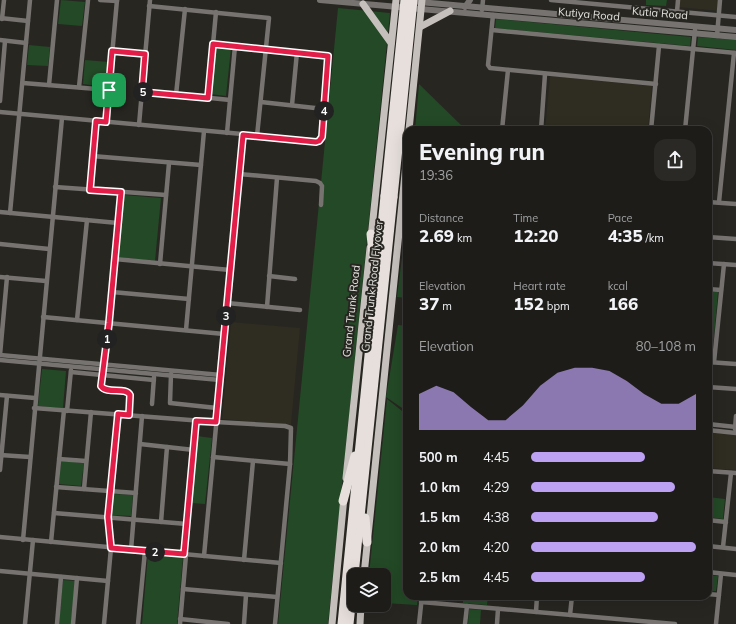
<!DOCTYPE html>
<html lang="en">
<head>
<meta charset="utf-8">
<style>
  :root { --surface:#1d1c19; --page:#2a2926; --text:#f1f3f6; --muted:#a0a1a2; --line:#3b3a38; --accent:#bca0f2 }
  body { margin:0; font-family:Mulish,sans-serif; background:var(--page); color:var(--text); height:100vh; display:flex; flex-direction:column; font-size:15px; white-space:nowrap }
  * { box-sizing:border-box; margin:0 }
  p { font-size:13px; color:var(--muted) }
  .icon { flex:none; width:22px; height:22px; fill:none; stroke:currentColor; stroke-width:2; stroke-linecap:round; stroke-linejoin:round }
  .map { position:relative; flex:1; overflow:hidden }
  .side { position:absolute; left:403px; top:126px; width:309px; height:474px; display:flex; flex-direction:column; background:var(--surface); border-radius:12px; box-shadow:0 4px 16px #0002,0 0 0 1px var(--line) }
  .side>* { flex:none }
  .fabs { position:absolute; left:347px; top:568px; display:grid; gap:8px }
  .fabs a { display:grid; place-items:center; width:44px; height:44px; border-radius:8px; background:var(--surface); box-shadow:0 4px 16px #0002,0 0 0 1px var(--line); font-size:20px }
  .pin { position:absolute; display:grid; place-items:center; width:34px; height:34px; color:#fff; margin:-17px; border-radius:8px; box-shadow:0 2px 6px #0006 }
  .km { position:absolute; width:20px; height:20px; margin:-10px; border-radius:50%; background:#222; color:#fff; font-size:11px; line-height:20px; text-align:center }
  .round { display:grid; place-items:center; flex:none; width:42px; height:42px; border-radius:12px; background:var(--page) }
  .head { display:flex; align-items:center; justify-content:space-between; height:68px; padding:0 16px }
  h1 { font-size:22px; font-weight:800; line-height:30px }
  .stats { display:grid; grid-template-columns:repeat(3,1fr); gap:6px; height:68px; padding:4px 16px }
  .stats div { display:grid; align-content:center }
  .stats b { font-size:17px; font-weight:800 }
  .stats small { font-size:11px; font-weight:400 }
  .stats p { font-size:11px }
  .chart { height:112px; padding:8px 16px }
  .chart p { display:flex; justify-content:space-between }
  .chart svg { width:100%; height:72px; margin-top:4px; fill:var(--accent); opacity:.7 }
  ul { padding:0 16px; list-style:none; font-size:13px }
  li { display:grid; grid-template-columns:64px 48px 1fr; align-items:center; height:30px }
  li i { height:10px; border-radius:5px; background:var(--accent) }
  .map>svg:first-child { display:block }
</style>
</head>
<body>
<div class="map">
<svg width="736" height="624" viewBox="0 0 736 624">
  <rect width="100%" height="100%" fill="#272621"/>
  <!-- built -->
  <g fill="#2f2c21">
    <polygon points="678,0 720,0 719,11 677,7"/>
    <polygon points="550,76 652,86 648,130 545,130"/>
    <polygon points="231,322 300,328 291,425 222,419"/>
    <polygon points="708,432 736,435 736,470 708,468"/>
  </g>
  <!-- green -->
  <g fill="#234926">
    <polygon points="61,0 85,2 82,26 58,24"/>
    <polygon points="646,0 667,0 666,6 646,5"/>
    <polygon points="338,8 390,13 328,624 278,624"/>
    <polygon points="496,19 691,37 690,46 495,28"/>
    <polygon points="698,37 736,40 736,50 697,46"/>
    <polygon points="29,45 50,47 48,66 27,65"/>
    <polygon points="215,47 231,48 226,96 210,94"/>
    <polygon points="85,60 109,62 107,87 83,84"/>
    <polygon points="419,84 463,127 463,130 415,130"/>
    <polygon points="124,195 161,198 155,261 118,257"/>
    <polygon points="402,257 407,258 407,298 397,297"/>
    <polygon points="708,291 718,292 712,358 708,358"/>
    <polygon points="398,325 407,326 407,407 405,410 386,397"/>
    <polygon points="42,369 66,371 63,408 38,406"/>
    <polygon points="387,399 407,415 407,596 418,596 417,605 384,603 384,575 369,575"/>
    <polygon points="197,436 212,438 205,504 191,503"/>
    <polygon points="61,461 84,463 81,486 59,484"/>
    <polygon points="113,494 133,495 131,516 111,515"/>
    <polygon points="708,497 725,499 723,519 708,517"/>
    <polygon points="148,554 183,557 177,624 142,624"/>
    <polygon points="708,575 718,576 716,591 708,591"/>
    <polygon points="63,580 75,581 71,624 59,624"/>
    <polygon points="463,596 488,596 487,605 463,603"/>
    <polygon points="469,609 481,610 480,624 468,624"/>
  </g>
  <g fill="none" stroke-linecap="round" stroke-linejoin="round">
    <!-- minor -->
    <g stroke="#767371" stroke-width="4.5">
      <polyline points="100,0 117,1"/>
      <polyline points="551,0 736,17"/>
      <polyline points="149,6 269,18 257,136"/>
      <polyline points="482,10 483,0"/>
      <polyline points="677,12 678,0"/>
      <polyline points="493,15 488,65 490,68 656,84"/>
      <polyline points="0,18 28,21"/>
      <polyline points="2,19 4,0"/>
      <polyline points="492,30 736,53"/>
      <polyline points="717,36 720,0"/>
      <polyline points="0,40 26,43"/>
      <polyline points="112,51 145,54"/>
      <polyline points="23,83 109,90"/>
      <polyline points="49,85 57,0"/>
      <polyline points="79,87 88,0"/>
      <polyline points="142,91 230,100"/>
      <polyline points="176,95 185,9"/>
      <polyline points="208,98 216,12"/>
      <polyline points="0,101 5,41"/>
      <polyline points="261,102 324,109"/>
      <polyline points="292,105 297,52"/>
      <polyline points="0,112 319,141 321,137 328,56 213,44"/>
      <polyline points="106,122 117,0"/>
      <polyline points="139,125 150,0"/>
      <polyline points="502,130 508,70"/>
      <polyline points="541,130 545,74"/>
      <polyline points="651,130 659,46"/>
      <polyline points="685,130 695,30"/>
      <polyline points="227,133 235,46"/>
      <polyline points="92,156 201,165"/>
      <polyline points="239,174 316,181 320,183 322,186 321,205"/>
      <polyline points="55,187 166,195"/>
      <polyline points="90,189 96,121"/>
      <polyline points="121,192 109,323 101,386 105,390 130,393 129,415"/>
      <polyline points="708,202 736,204"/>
      <polyline points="719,202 734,53"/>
      <polyline points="0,212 118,223"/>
      <polyline points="10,213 30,0"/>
      <polyline points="708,237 736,239"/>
      <polyline points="0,244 49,249"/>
      <polyline points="115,259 230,270"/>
      <polyline points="708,263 736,265"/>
      <polyline points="160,264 169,163"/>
      <polyline points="269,276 295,279"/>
      <polyline points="0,277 46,281"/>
      <polyline points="708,289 721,290"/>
      <polyline points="112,292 189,299"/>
      <polyline points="227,303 300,310"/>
      <polyline points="267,307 277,178"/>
      <polyline points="43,317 224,334"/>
      <polyline points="77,320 87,220"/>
      <polyline points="186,330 204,131"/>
      <polyline points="0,355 221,375"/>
      <polyline points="0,355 7,277"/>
      <polyline points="0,360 220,380"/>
      <polyline points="708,362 736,364"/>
      <polyline points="714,362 724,264"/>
      <polyline points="71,372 154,380"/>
      <polyline points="171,374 170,403 217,408"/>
      <polyline points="708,387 736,389"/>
      <polyline points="0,395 35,398"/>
      <polyline points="152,404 154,377"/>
      <polyline points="34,408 216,422 285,426 291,428 290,464 275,624"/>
      <polyline points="67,411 71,370"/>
      <polyline points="708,424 736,427"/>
      <polyline points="735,429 736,416"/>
      <polyline points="708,430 736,433"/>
      <polyline points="140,444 194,450"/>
      <polyline points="0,455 30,457"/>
      <polyline points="213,457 290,464"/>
      <polyline points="59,459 86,461"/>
      <polyline points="0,470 7,396"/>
      <polyline points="708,471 736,473"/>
      <polyline points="56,487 136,493"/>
      <polyline points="84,489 91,412"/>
      <polyline points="54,513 187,524"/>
      <polyline points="708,520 726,522"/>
      <polyline points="161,522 167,447"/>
      <polyline points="0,537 281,563"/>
      <polyline points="23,540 62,118"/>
      <polyline points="51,542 64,410"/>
      <polyline points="708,546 736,549"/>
      <polyline points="723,547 731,473"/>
      <polyline points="131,550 142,416"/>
      <polyline points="184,554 196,421"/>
      <polyline points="204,556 243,135"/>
      <polyline points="244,560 253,461"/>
      <polyline points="0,571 108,581"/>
      <polyline points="708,572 736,575"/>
      <polyline points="183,589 277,597"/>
      <polyline points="708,594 719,595"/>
      <polyline points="421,602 675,624"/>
      <polyline points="536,612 537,596"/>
      <polyline points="570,615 572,596"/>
      <polyline points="180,619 228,624"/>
      <polyline points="25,624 33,540"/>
      <polyline points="57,624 61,577"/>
      <polyline points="73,624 77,578"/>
      <polyline points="104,624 111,548 108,517 118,415"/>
      <polyline points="138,624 145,551"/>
      <polyline points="180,624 186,555"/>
      <polyline points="244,624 246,595"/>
      <polyline points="419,624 422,596"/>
      <polyline points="465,624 467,606"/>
      <polyline points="497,624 498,609"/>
      <polyline points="716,624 721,574"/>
    </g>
    <!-- tertiary -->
    <g stroke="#767371" stroke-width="6">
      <polyline points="320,0 736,37"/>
      <polyline points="419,2 736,30"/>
      <polyline points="465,7 470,0"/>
    </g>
    <!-- primary -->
    <g stroke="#c6c0bd" stroke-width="7">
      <polyline points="363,4 391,43"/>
      <polyline points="420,27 450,11"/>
      <polyline points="409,130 422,0"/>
      <polyline points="371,238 396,0"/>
      <polyline points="346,478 370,248"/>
      <polyline points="364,575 407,154"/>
      <polyline points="332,624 344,497"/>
      <polyline points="360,624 361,605"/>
    </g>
    <!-- motorway -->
    <g stroke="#e6dfdb" stroke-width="9">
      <polyline points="371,234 374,263"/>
      <polyline points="343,501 355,456"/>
      <polyline points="365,518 367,542"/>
      <polyline points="354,575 393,197"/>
      <polyline points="342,624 385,196"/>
      <polyline points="349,624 354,577"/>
    </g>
    <!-- motorway-bridge -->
    <g stroke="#e6dfdb" stroke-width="9">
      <polyline points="385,196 405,0"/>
      <polyline points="393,197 413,0"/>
    </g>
  </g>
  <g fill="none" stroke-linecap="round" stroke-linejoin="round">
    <defs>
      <path id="route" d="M213,44L328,56L322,137L319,141L316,142L243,135L216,422L196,421L184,554L111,548L108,517L118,414L129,415L130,395C126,386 107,395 101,386L109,323L121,192L90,190L96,121L106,122L112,51L145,54L142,92L208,98Z"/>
    </defs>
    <!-- route casing -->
    <use href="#route" stroke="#fff" stroke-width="8"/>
    <!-- route -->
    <use href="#route" stroke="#e11d48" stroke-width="5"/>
  </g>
  <g text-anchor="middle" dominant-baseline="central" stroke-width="4" stroke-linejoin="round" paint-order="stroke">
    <!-- street labels -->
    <g font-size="11" fill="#e4e3df" stroke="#272621">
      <text transform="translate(660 13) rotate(5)">Kutia Road</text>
      <text transform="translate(589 14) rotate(5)">Kutiya Road</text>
      <text transform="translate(372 286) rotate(-84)">Grand Trunk Road Flyover</text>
      <text transform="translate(351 311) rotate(-84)">Grand Trunk Road</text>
    </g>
  </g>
</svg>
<div class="fabs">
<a><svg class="icon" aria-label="layers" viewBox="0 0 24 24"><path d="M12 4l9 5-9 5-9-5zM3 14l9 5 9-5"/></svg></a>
</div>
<div class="pin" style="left:109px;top:90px;background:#1e9e55"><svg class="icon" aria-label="arrive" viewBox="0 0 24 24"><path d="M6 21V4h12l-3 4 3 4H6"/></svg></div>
<b class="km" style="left:107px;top:339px">1</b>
<b class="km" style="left:155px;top:552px">2</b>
<b class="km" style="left:226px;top:316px">3</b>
<b class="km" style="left:324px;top:111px">4</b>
<b class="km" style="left:143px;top:92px">5</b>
<section class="side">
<div class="head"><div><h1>Evening run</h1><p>19:36</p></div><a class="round"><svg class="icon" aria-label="share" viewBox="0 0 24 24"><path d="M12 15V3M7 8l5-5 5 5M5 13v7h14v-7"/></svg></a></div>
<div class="stats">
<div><p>Distance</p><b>2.69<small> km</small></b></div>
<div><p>Time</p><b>12:20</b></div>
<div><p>Pace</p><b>4:35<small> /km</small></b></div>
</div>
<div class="stats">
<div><p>Elevation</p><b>37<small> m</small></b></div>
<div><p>Heart rate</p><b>152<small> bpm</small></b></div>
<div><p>kcal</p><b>166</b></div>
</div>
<div class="chart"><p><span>Elevation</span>80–108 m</p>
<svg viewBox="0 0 160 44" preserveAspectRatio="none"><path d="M0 44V22L10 17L20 21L30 30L40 38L50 38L60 29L70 17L80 9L90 6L100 6L110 8L120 14L130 22L140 28L150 28L160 22V44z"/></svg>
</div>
<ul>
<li><b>500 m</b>4:45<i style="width:69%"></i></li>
<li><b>1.0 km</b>4:29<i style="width:87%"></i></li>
<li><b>1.5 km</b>4:38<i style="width:77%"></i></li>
<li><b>2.0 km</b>4:20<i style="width:100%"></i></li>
<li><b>2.5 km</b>4:45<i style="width:69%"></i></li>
</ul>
</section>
</div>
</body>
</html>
